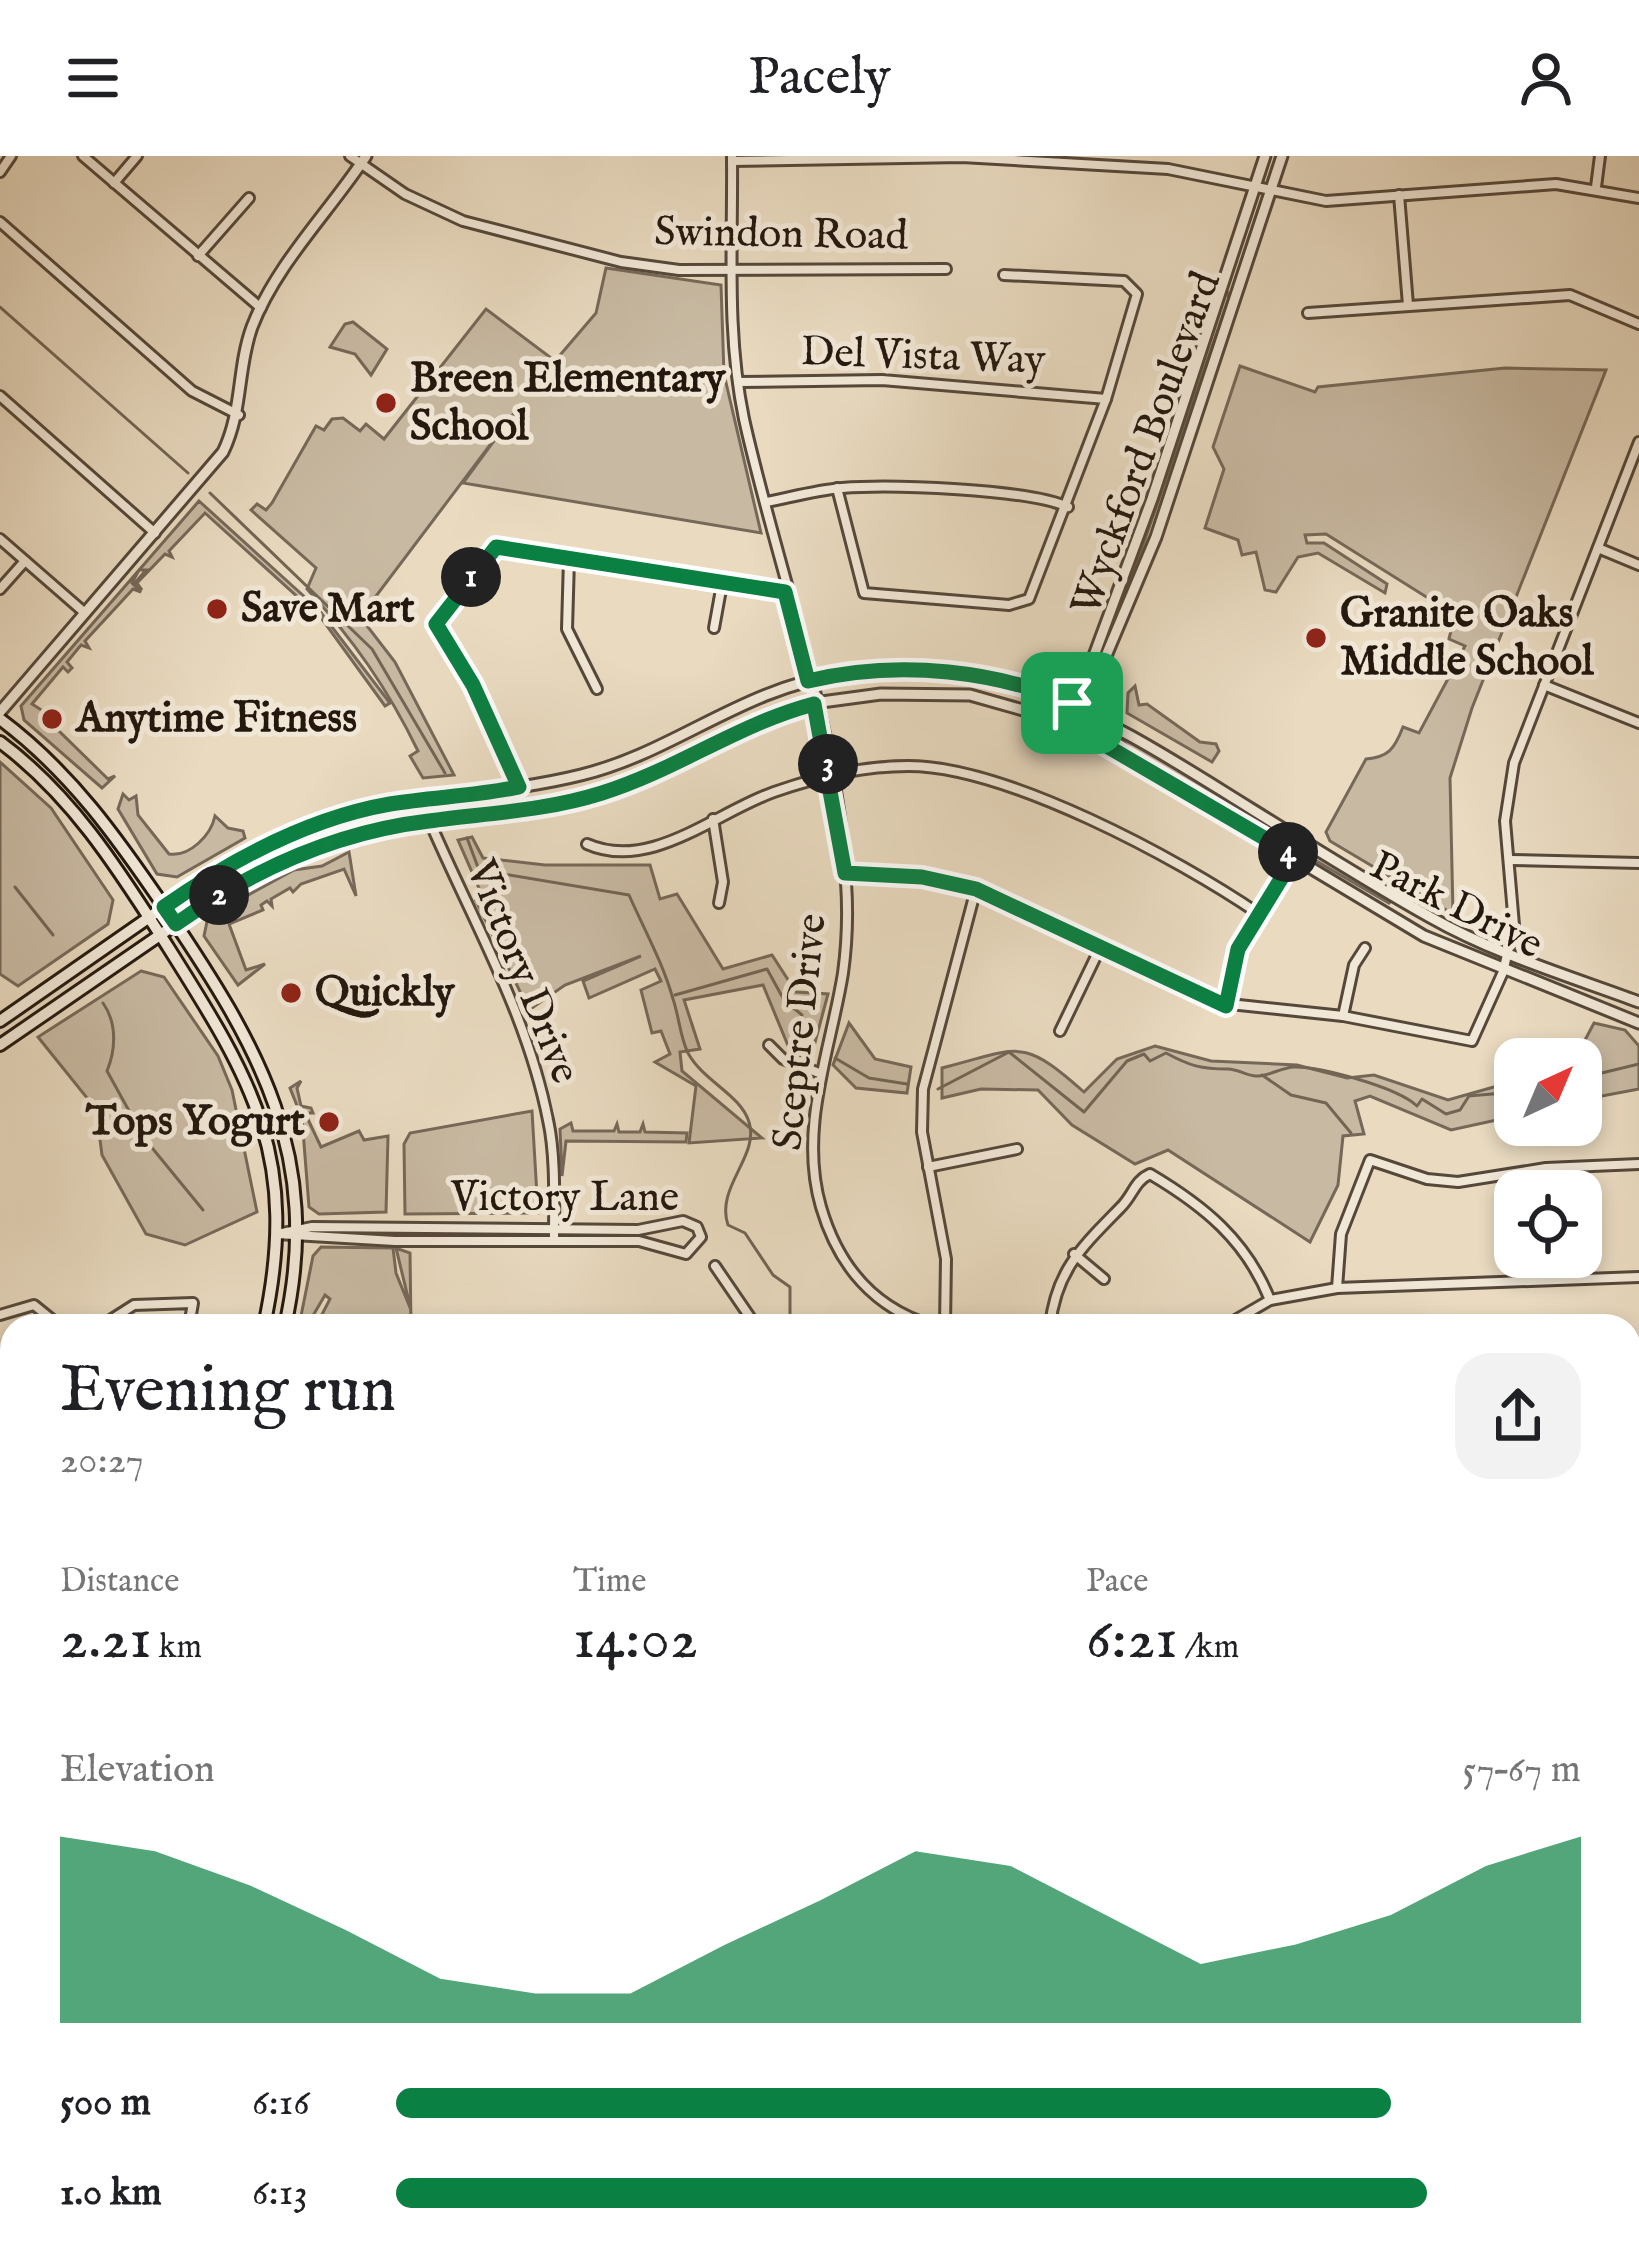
<!DOCTYPE html>
<html lang="en">
<head>
<meta charset="utf-8">
<style>
  :root { --surface:#fff; --page:#f2f2f2; --text:#202124; --muted:#757577; --accent:#0b8043 }
  body { margin:0; font-family:"IM FELL English",serif; background:var(--page); color:var(--text); height:100vh; display:flex; flex-direction:column; font-size:45px; white-space:nowrap }
  * { box-sizing:border-box; margin:0 }
  p { font-size:39px; color:var(--muted) }
  .icon { flex:none; width:66px; height:66px; fill:none; stroke:currentColor; stroke-width:2; stroke-linecap:round; stroke-linejoin:round }
  .map { position:relative; flex:1; overflow:hidden }
  .sheet { position:absolute; left:0px; top:1158px; width:1641px; height:951px; display:flex; flex-direction:column; background:var(--surface); border-radius:36px 36px 0 0; box-shadow:0 6px 18px #0003 }
  .sheet>* { flex:none }
  .needle { width:78px; rotate:44deg }
  .controls { position:absolute; left:1494px; top:882px; display:grid; gap:24px }
  .controls a { display:grid; place-items:center; width:108px; height:108px; border-radius:24px; background:var(--surface); box-shadow:0 6px 18px #0003; font-size:60px }
  .pin { position:absolute; display:grid; place-items:center; width:102px; height:102px; color:#fff; margin:-51px; border-radius:24px; box-shadow:0 6px 18px #0006 }
  .km { position:absolute; width:60px; height:60px; margin:-30px; border-radius:50%; background:#222; color:#fff; font-size:33px; line-height:60px; text-align:center }
  .round { display:grid; place-items:center; flex:none; width:126px; height:126px; border-radius:36px; background:var(--page) }
  .headline { display:flex; align-items:center; justify-content:space-between; height:204px; padding:0 60px }
  h1 { font-size:66px; font-weight:600; line-height:90px }
  .figures { display:grid; grid-template-columns:repeat(3,1fr); gap:18px; height:204px; padding:12px 60px }
  .figures div { display:grid; align-content:center }
  .figures b { font-size:60px; font-weight:600 }
  .figures small { font-size:33px; font-weight:400 }
  .figures p { font-size:33px }
  .chart { height:336px; padding:24px 60px }
  .chart p { display:flex; justify-content:space-between }
  .chart svg { width:100%; height:216px; margin-top:12px; fill:var(--accent); opacity:.7 }
  ul { padding:0 60px; list-style:none; font-size:39px }
  li { display:grid; grid-template-columns:192px 144px 1fr; align-items:center; height:90px }
  li i { height:30px; border-radius:15px; background:var(--accent) }
  header { display:flex; justify-content:space-between; align-items:center; height:156px; padding:0 60px; background:var(--surface); font-size:54px; font-weight:600 }
  .map>svg:first-child { display:block }
</style>
</head>
<body>
<header><svg class="icon" aria-label="menu" viewBox="0 0 24 24"><path d="M4 6h16M4 12h16M4 18h16"/></svg>Pacely<svg class="icon" aria-label="person" viewBox="0 0 24 24"><circle cx="12" cy="8" r="4"/><path d="M4 21q1-7 8-7t8 7"/></svg></header>
<div class="map">
<svg width="1639" height="2108" viewBox="0 0 1639 2108">
  <rect width="100%" height="100%" fill="#e9dac0"/>
  <filter id="stains"><feTurbulence type="fractalNoise" baseFrequency=".00167" numOctaves="4"/><feColorMatrix values="0 0 0 0 .2 0 0 0 0 .09 0 0 0 0 .02 0 0 0 .5 -.17"/></filter>
  <radialGradient id="worn" r=".72"><stop offset=".6" stop-color="#630" stop-opacity="0"/><stop offset="1" stop-color="#630" stop-opacity=".3"/></radialGradient>
  <!-- green -->
  <g fill="#c8b9a2" stroke="#766858" stroke-width="3">
    <path d="M606,112L721,129L724,218L761,377L463,327L521,248L364,456L369,462L364,466L395,506L454,619L423,622L410,600L418,595C388,533 353,483 307,433L316,412L251,354L257,348L266,354L272,347L316,270L324,274L332,263L343,262L360,275L366,268L384,283L486,153L555,205L596,157Z"/>
    <polygon points="1226,132 1229,142 1126,438"/>
    <polygon points="353,166 387,193 371,219 355,198 330,191 345,168"/>
    <path d="M1240,210L1315,236L1318,231L1505,212L1606,214L1472,552L1450,622L1453,758L1330,685L1326,676L1366,603C1388,601 1394,594 1403,571L1419,577L1450,519L1444,499L1457,506L1465,490L1449,483L1453,466L1444,452L1326,378L1305,379L1307,387H1324L1387,428L1385,437L1318,397L1298,401L1276,436L1265,434L1256,396L1242,399L1238,384L1205,372L1224,313L1213,291Z"/>
    <polygon points="199,345 319,454 390,547 385,550 322,463 205,357 169,395 172,401 165,398 137,427 142,434 135,427 146,414 139,414 132,427 141,436 133,433 85,485 89,492 81,489 67,506 72,512 68,516 63,511 32,548 57,564 58,574 108,623 115,620 102,632 24,564 21,550"/>
    <polygon points="1135,530 1139,549 1147,548 1200,586 1216,588 1219,595 1212,606 1127,557 1128,537"/>
    <polygon points="1103,568 1392,744 1389,747 1147,607"/>
    <polygon points="0,606 51,652 113,744 108,768 18,830 0,818"/>
    <path d="M123,638L129,644L136,640L138,659L169,698C190,701 211,679 215,660L228,672L243,675L245,682L177,721L157,718L118,653Z"/>
    <polygon points="472,681 483,702 545,709 650,709 660,743 677,738 723,813 772,799 796,836 828,838 813,894 804,902 789,892 763,829 684,844 700,893 680,896 682,915 762,982 689,987 696,930 655,906 670,898 661,875 652,877 641,834 661,825 655,813 589,842 583,825 641,800 565,829 529,854 476,745 496,742 482,739 458,684"/>
    <polygon points="349,696 356,740 344,713 301,728 293,736 290,732 271,743 272,750 267,745 261,749 263,754 229,768 246,814 265,808 238,829 204,780 208,761 294,714 322,710"/>
    <polygon points="141,815 164,821 218,900 232,934 257,1056 185,1089 146,1078 102,999 96,953 38,881"/>
    <polygon points="849,867 875,903 911,911 907,937 856,932 833,909"/>
    <polygon points="1594,867 1625,874 1639,890 1639,933 1581,944 1581,903 1575,903"/>
    <path d="M1155,890L1211,905L1297,909L1347,922L1374,919L1448,944L1515,925V960L1451,974L1370,940L1355,945L1364,978L1343,980L1338,1029L1310,1086L1168,994L1135,1008L1072,969L1038,934L981,933L942,942V912C1020,892 1021,880 1084,936L1117,903Z"/>
    <polygon points="301,925 297,932 301,950 311,952 313,957 305,957 321,991 359,975 364,984 388,980 386,1056 319,1058 309,1051 302,962 290,932"/>
    <polygon points="532,955 538,1057 405,1058 404,988 410,977"/>
    <polygon points="571,967 573,975 614,975 617,968 619,976 640,976 643,968 645,976 687,977 686,986 566,985 562,1020 560,973"/>
    <polygon points="321,1091 393,1092 396,1117 411,1154 396,1092 410,1097 411,1170 316,1170 330,1143 325,1139 307,1170 299,1170 313,1100"/>
  </g>
  <g fill="none" stroke-linecap="round" stroke-linejoin="round">
    <!-- stream -->
    <g stroke="#726554" stroke-width="3">
      <polyline points="0,151 188,317"/>
      <polyline points="210,337 372,493 445,617"/>
      <path d="M467,682L479,714L629,739C644,773 663,807 673,843C679,860 680,881 688,897C703,925 741,939 749,966C760,1000 715,1031 728,1069L745,1077L773,1119L790,1131V1163L809,1170"/>
      <polyline points="15,731 53,779"/>
      <polyline points="675,839 767,813 784,844 802,859 799,874 808,886"/>
      <path d="M103,847C117,867 116,893 107,915L144,982L203,1054"/>
      <polyline points="835,902 869,922 907,928"/>
      <polyline points="1262,919 1291,939 1326,947 1351,977"/>
      <polyline points="1581,922 1639,908"/>
      <path d="M938,933L1009,896L1084,956L1127,905L1144,898L1150,905L1166,897C1190,910 1201,913 1228,913C1238,913 1247,920 1256,920C1267,921 1280,912 1293,911C1319,910 1397,931 1417,950L1422,943L1446,958L1460,954L1469,940L1515,936"/>
    </g>
    <defs>
      <g id="minor">
        <polyline points="83,0 261,152"/>
        <polyline points="350,0 405,38 463,65 621,106 679,114 946,113"/>
        <path d="M732,0C733,88 726,177 744,263C776,408 840,580 846,726C848,755 847,788 843,817C831,893 798,972 821,1051C838,1109 874,1153 934,1170"/>
        <polyline points="732,5 962,1 1168,13 1326,45 1556,28 1639,42"/>
        <polyline points="0,16 11,0"/>
        <polyline points="114,27 137,0"/>
        <polyline points="1596,31 1600,0"/>
        <polyline points="1399,39 1408,149"/>
        <polyline points="0,66 192,235 239,259"/>
        <polyline points="198,100 249,42"/>
        <polyline points="1308,157 1570,139 1639,168"/>
        <polyline points="738,226 882,224 1106,243"/>
        <polyline points="0,240 155,377"/>
        <polyline points="837,332 864,437 1009,449 1029,443 1106,243 1137,138 1124,125 1004,119"/>
        <path d="M767,346C792,341 817,334 842,332C889,328 1028,333 1068,351"/>
        <polyline points="0,383 85,457"/>
        <polyline points="1598,392 1639,409"/>
        <polyline points="569,403 567,473 597,533"/>
        <polyline points="0,433 25,405"/>
        <polyline points="714,472 722,428"/>
        <polyline points="1544,529 1639,567"/>
        <polyline points="519,631 473,529 436,468 496,390 785,436"/>
        <path d="M421,645C464,750 526,851 548,964C556,1000 554,1047 554,1084"/>
        <polyline points="713,663 723,726 719,747"/>
        <path d="M587,688C650,716 715,657 774,636C814,622 864,610 908,610C1006,610 1177,702 1259,758"/>
        <polyline points="1510,704 1639,707"/>
        <polyline points="845,717 922,721 976,733 1211,846 1343,860 1472,885 1503,816 1514,769 1505,665 1514,607 1639,286"/>
        <polyline points="1226,849 1238,793 1294,702"/>
        <polyline points="1343,860 1354,809 1365,792"/>
        <polyline points="1060,875 1101,790"/>
        <polyline points="769,889 783,903 819,917"/>
        <polyline points="928,1011 1017,993"/>
        <polygon points="683,1065 697,1071 701,1081 686,1098 639,1085 395,1085 277,1078 312,1071 638,1074"/>
        <polyline points="1074,1098 1104,1123"/>
        <polyline points="715,1110 756,1170"/>
        <polyline points="1337,1132 1341,1078 1370,1004 1427,1023 1458,1026 1546,1012 1639,1008"/>
        <polyline points="0,1159 34,1149 60,1170"/>
        <polyline points="101,1170 134,1149 193,1147 189,1170"/>
        <polyline points="945,1170 946,1103 922,976 923,933 976,733"/>
        <path d="M1050,1170C1056,1114 1083,1090 1120,1052C1133,1040 1134,1025 1150,1018C1204,1050 1246,1084 1270,1144"/>
        <polyline points="1225,1170 1270,1144 1337,1132 1639,1121"/>
        <polyline points="0,1249 12,1250"/>
        <polyline points="1629,1358 1639,1360"/>
        <polyline points="1629,1530 1639,1532"/>
        <polyline points="0,1794 12,1799"/>
        <polyline points="0,1902 12,1872"/>
        <polyline points="0,1918 12,1923"/>
        <polyline points="1629,1990 1639,1988"/>
        <polyline points="264,2097 275,2108"/>
        <polyline points="475,2097 503,2108"/>
        <polyline points="908,2097 908,2108"/>
        <polyline points="1431,2097 1435,2108"/>
        <polyline points="1439,2097 1443,2108"/>
        <polyline points="1264,2099 1292,2097"/>
        <polyline points="149,2108 155,2097"/>
        <polyline points="330,2108 374,2097"/>
        <polyline points="380,2108 381,2097"/>
        <polyline points="676,2108 681,2097"/>
        <polyline points="971,2108 972,2097"/>
      </g>
      <g id="tertiary">
        <path d="M0,556L223,296C243,255 237,212 252,171C276,108 330,55 366,0"/>
        <polyline points="1069,567 1084,552 1156,381 1282,0"/>
        <polyline points="1069,567 1152,343 1265,0"/>
        <path d="M164,751C222,711 289,671 358,655C432,639 508,637 581,619C675,596 740,533 842,518C994,495 1097,557 1221,634C1290,677 1359,721 1430,761C1495,798 1569,820 1639,846"/>
        <polyline points="176,768 251,719 326,687 394,670 525,656 602,637 744,571 814,547 881,538 970,539 1069,567 1424,780 1639,867"/>
        <polyline points="1629,2065 1639,2063"/>
        <polyline points="1470,2108 1504,2097"/>
      </g>
      <g id="secondary">
        <path d="M0,563C71,616 118,683 167,755C259,891 323,1000 285,1170"/>
        <path d="M0,586C73,640 120,716 168,791C254,927 300,1003 264,1170"/>
        <polyline points="0,865 164,751"/>
        <polyline points="0,889 176,768"/>
        <polyline points="0,1481 12,1473"/>
        <polyline points="0,1506 12,1497"/>
      </g>
    </defs>
    <!-- minor casing -->
    <use href="#minor" stroke="#55483a" stroke-width="14"/>
    <!-- tertiary casing -->
    <use href="#tertiary" stroke="#55483a" stroke-width="15"/>
    <!-- secondary casing -->
    <use href="#secondary" stroke="#24180e" stroke-width="16"/>
    <!-- minor -->
    <use href="#minor" stroke="#f1e7d6" stroke-width="8"/>
    <!-- tertiary -->
    <use href="#tertiary" stroke="#f1e7d6" stroke-width="9"/>
    <!-- secondary -->
    <use href="#secondary" stroke="#f1e7d6" stroke-width="10"/>
  </g>
  <g fill="none" stroke-linecap="round" stroke-linejoin="round">
    <defs>
      <path id="route" d="M496,391L785,436L808,525C899,503 999,514 1084,552L1069,568L1295,700L1238,793L1226,850L976,733L922,721L845,717L814,548C738,568 676,614 602,637C545,655 488,657 429,665C335,676 253,713 176,768L164,751C231,704 309,662 390,648C433,641 476,640 519,631L473,529L436,468Z"/>
    </defs>
    <!-- route casing -->
    <use href="#route" stroke="#fff" stroke-width="24"/>
    <!-- route -->
    <use href="#route" stroke="#0b8043" stroke-width="15"/>
  </g>
  <!-- markers -->
  <g fill="#8f2418" stroke="#f1e7d6" stroke-width="4.5">
    <circle cx="386" cy="247" r="12"/>
    <circle cx="217" cy="453" r="12"/>
    <circle cx="1316" cy="482" r="12"/>
    <circle cx="52" cy="563" r="12"/>
    <circle cx="291" cy="837" r="12"/>
    <circle cx="329" cy="966" r="12"/>
  </g>
  <g text-anchor="middle" dominant-baseline="central" stroke-width="10" stroke-linejoin="round" paint-order="stroke">
    <!-- street labels -->
    <g font-size="42" fill="#24180e" stroke="#f1e7d6">
      <text transform="translate(781 79) rotate(1)">Swindon Road</text>
      <text transform="translate(923 201) rotate(2)">Del Vista Way</text>
      <text transform="translate(1147 288) rotate(-70)">Wyckford Boulevard</text>
      <text transform="translate(1456 750) rotate(27)">Park Drive</text>
      <text transform="translate(522 816) rotate(68)">Victory Drive</text>
      <text transform="translate(801 876) rotate(-84)">Sceptre Drive</text>
      <text x="565" y="1042">Victory Lane</text>
    </g>
    <!-- poi labels -->
    <g font-size="42" font-weight="bold" fill="#24180e" stroke="#f1e7d6" text-anchor="start">
      <text x="410" y="223">Breen Elementary<tspan x="410" dy="48">School</tspan></text>
      <text x="241" y="453">Save Mart</text>
      <text x="1340" y="458">Granite Oaks<tspan x="1340" dy="48">Middle School</tspan></text>
      <text x="76" y="563">Anytime Fitness</text>
      <text x="315" y="837">Quickly</text>
      <text x="305" y="966" text-anchor="end">Tops Yogurt</text>
    </g>
  </g>
  <rect width="100%" height="100%" filter="url(#stains)"/>
  <rect width="100%" height="100%" fill="url(#worn)"/>
</svg>
<div class="controls">
<a><svg class="needle" viewBox="-14 -14 28 28"><path d="M0-13l5 13h-10z" fill="#e53935"/><path d="M0 13l5-13h-10z" fill="#757577"/></svg></a>
<a><svg class="icon" aria-label="locate" viewBox="0 0 24 24"><circle cx="12" cy="12" r="6"/><path d="M12 2v4M12 18v4M2 12h4M18 12h4"/></svg></a>
</div>
<div class="pin" style="left:1072px;top:547px;background:#1e9e55"><svg class="icon" aria-label="arrive" viewBox="0 0 24 24"><path d="M6 21V4h12l-3 4 3 4H6"/></svg></div>
<b class="km" style="left:471px;top:421px">1</b>
<b class="km" style="left:219px;top:739px">2</b>
<b class="km" style="left:828px;top:608px">3</b>
<b class="km" style="left:1288px;top:696px">4</b>
<section class="sheet">
<div class="headline"><div><h1>Evening run</h1><p>20:27</p></div><a class="round"><svg class="icon" aria-label="share" viewBox="0 0 24 24"><path d="M12 15V3M7 8l5-5 5 5M5 13v7h14v-7"/></svg></a></div>
<div class="figures">
<div><p>Distance</p><b>2.21<small> km</small></b></div>
<div><p>Time</p><b>14:02</b></div>
<div><p>Pace</p><b>6:21<small> /km</small></b></div>
</div>
<div class="chart"><p><span>Elevation</span>57–67 m</p>
<svg viewBox="0 0 160 44" preserveAspectRatio="none"><path d="M0 44V6L10 9L20 16L30 25L40 35L50 38L60 38L70 28L80 19L90 9L100 12L110 22L120 32L130 28L140 22L150 12L160 6V44z"/></svg>
</div>
<ul>
<li><b>500 m</b>6:16<i style="width:84%"></i></li>
<li><b>1.0 km</b>6:13<i style="width:87%"></i></li>
</ul>
</section>
</div>
</body>
</html>
